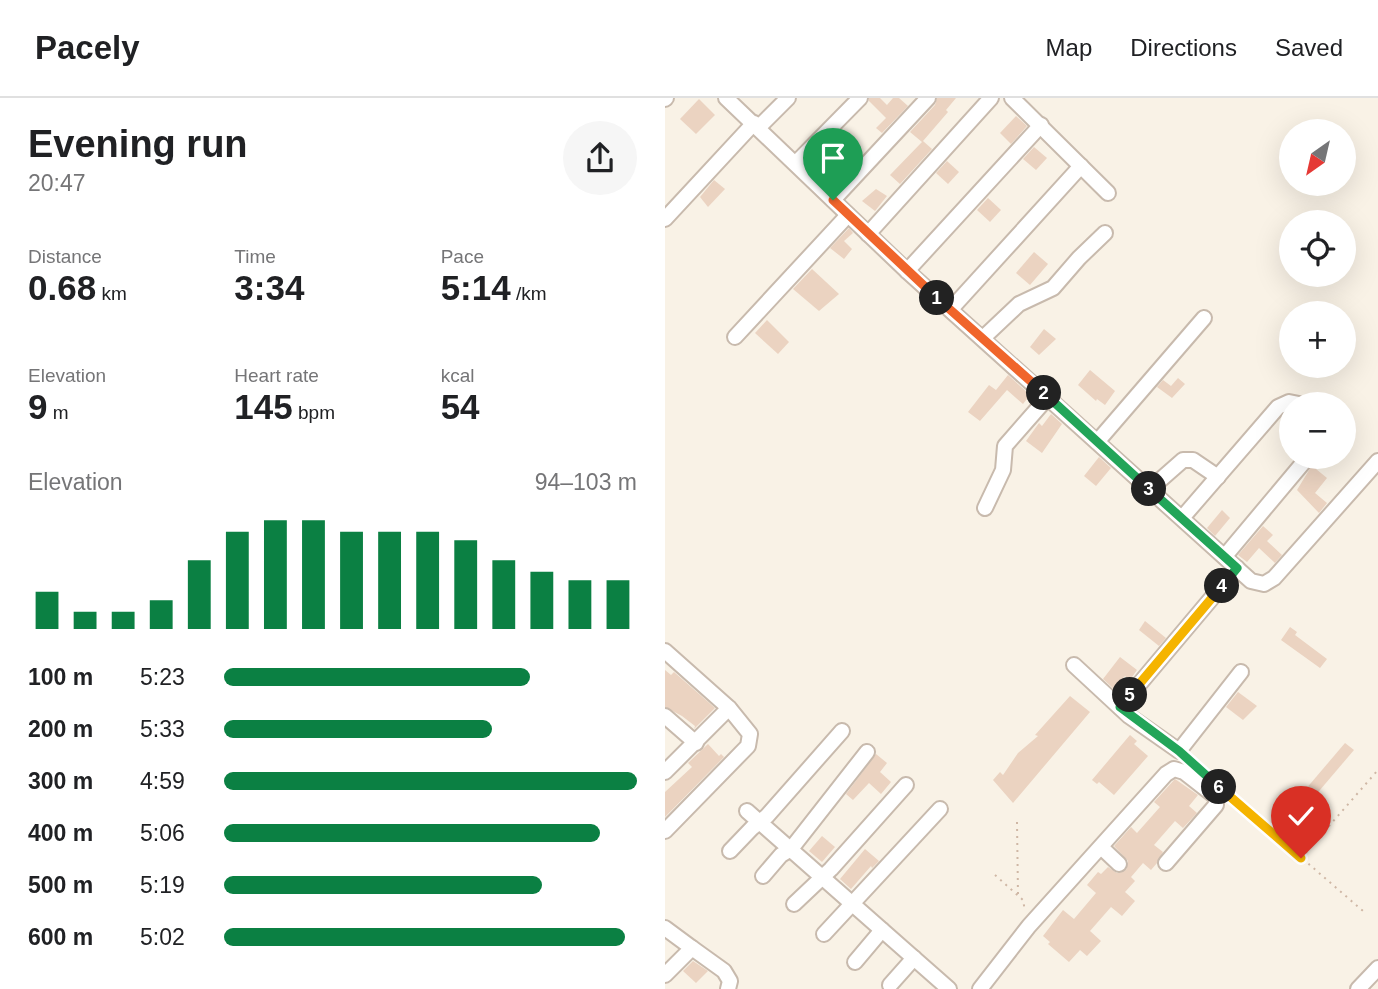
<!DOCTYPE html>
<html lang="en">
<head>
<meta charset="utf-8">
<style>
  :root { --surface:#fff; --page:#f6f6f6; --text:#202124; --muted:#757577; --line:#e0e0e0; --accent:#0b8043 }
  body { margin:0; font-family:Helvetica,sans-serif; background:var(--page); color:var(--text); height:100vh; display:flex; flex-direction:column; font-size:26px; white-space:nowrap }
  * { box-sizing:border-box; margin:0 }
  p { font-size:23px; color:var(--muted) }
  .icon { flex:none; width:38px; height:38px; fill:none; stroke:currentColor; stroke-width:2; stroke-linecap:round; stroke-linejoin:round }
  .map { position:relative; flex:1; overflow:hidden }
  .sheet { display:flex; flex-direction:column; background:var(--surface); width:665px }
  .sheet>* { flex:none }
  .needle { width:46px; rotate:214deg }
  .tools { position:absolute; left:614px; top:21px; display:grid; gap:14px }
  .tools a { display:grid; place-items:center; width:77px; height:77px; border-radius:50%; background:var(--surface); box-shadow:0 7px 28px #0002; font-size:35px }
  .pin { position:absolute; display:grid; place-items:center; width:60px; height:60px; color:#fff; margin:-72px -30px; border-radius:50% 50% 50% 0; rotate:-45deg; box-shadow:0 0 7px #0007 }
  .pin .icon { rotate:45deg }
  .km { position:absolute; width:35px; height:35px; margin:-18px; border-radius:50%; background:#222; color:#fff; font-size:19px; line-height:35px; text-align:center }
  .round { display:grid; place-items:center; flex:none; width:74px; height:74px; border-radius:37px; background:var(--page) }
  .headline { display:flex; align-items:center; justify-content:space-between; height:119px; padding:0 28px }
  h1 { font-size:38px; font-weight:700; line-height:52px }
  .figures { display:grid; grid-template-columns:repeat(3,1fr); gap:10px; height:119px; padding:7px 28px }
  .figures div { display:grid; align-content:center }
  .figures b { font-size:35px; font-weight:700 }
  .figures small { font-size:19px; font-weight:400 }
  .figures p { font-size:19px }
  .chart { height:196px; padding:14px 28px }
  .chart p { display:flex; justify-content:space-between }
  .chart svg { width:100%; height:126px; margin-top:7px; stroke:var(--accent); stroke-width:6 }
  ul { padding:0 28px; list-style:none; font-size:23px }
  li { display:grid; grid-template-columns:112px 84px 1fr; align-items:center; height:52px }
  li i { height:18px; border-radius:9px; background:var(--accent) }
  header { display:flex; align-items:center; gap:42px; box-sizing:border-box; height:98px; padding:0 35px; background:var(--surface); border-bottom:2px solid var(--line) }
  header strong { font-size:33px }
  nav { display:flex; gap:38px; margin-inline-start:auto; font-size:24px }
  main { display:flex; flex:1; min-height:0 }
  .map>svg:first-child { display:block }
</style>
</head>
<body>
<header>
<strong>Pacely</strong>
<nav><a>Map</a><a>Directions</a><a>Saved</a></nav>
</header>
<main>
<section class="sheet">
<div class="headline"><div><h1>Evening run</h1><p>20:47</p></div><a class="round"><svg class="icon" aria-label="share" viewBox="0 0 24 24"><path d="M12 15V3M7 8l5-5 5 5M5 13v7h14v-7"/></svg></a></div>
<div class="figures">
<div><p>Distance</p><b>0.68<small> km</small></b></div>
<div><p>Time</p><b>3:34</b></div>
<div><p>Pace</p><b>5:14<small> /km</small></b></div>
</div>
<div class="figures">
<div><p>Elevation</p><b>9<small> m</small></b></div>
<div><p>Heart rate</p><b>145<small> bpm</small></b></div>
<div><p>kcal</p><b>54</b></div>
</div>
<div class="chart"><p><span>Elevation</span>94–103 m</p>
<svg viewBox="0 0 160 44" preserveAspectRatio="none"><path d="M5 44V31M15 44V38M25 44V38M35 44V34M45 44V20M55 44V10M65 44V6M75 44V6M85 44V10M95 44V10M105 44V10M115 44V13M125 44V20M135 44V24M145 44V27M155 44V27"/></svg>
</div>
<ul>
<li><b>100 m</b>5:23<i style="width:74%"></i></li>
<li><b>200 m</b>5:33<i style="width:65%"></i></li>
<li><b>300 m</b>4:59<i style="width:100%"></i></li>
<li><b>400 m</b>5:06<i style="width:91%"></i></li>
<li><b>500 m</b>5:19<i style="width:77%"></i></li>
<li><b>600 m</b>5:02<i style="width:97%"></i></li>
</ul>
</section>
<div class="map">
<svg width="713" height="891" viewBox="0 0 713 891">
  <rect width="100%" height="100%" fill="#f9f2e6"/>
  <!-- building -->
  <g fill="#ebd3c1">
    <polygon points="204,0 215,0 222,7 228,0 234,0 243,8 217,35 211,30 221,20 204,3"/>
    <polygon points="272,0 291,0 281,12 283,14 258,43 267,51 235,86 225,77 257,44 245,34 270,7"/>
    <polygon points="34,1 50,17 31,36 15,21"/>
    <polygon points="351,18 362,28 346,46 335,35"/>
    <polygon points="369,49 382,60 371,72 358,61"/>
    <polygon points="282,63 294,74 283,86 271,75"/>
    <polygon points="49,82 60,91 43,109 35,99"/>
    <polygon points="211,91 222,98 210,113 197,103"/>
    <polygon points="323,100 336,112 325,124 312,112"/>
    <polygon points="184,130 188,135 179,143 187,151 179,161 165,150"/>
    <polygon points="369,154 383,166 365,187 351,175"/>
    <polygon points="147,171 174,196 154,213 128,191"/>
    <polygon points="102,222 124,244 113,256 90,235"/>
    <polygon points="379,231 391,241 374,257 365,249"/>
    <polygon points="425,272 450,293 440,307 432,301 431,303 413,287"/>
    <polygon points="343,277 365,297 358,306 342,292 315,323 303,314 324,287 331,292"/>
    <polygon points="513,280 520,286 507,300 492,289 498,282 506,288"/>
    <polygon points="386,316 397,326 377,355 361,343 374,325 377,328"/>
    <polygon points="434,359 446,370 431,388 419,378"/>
    <polygon points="652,359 661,359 651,371 662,380 650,395 662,405 654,415 632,392"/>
    <polygon points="557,412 565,420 550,438 542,430"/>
    <polygon points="598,428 608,437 602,443 617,457 610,465 594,450 582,464 573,457"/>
    <polygon points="480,523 501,540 494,548 474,532"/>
    <polygon points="625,529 632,534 630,537 662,561 655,570 616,542"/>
    <polygon points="455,559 472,572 465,582 460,578 449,591 438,581"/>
    <polygon points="0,572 6,577 9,574 50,610 29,631 30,628 17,618 0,609"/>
    <polygon points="573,594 592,608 578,622 561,609"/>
    <polygon points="405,598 425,614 348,705 328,682 335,674 338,677 353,655 373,638 370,637"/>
    <polygon points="465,637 472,643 469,646 483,658 449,697 434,684 432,686 427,682"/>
    <polygon points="680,645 689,652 649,699 640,692"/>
    <polygon points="43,646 54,658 56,656 59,659 0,719 0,694 27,669 23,665"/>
    <polygon points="211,656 222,665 215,674 226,684 216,696 204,685 188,702 181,696"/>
    <polygon points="510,681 533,697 524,708 532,715 518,730 510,723 489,747 498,754 492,765 486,772 478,765 466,779 470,783 460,794 470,803 457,818 446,809 425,833 436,843 422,858 415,852 404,864 383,846 385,844 378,838 398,812 409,821 431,795 422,787 433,774 436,776 443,769 452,775 461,772 463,763 449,748 466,729 472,735 495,709 489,704"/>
    <polygon points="157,738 170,749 157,764 144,753"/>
    <polygon points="200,751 214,763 207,770 206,768 186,791 175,781"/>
    <polygon points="28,863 43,873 31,885 18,873"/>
  </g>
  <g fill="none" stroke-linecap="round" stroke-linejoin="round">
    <defs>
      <g id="minor">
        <polyline points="61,0 242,173 586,483 599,486 609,480 713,363"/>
        <polyline points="347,0 443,95"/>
        <polyline points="0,1 1,0"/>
        <polyline points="94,29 123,0"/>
        <polyline points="131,65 195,0"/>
        <polyline points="168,102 263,0"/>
        <polyline points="0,121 89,25"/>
        <polyline points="203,136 326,0"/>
        <polyline points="242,173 376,27"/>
        <polyline points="286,211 416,68"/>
        <polyline points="70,239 183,117"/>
        <polyline points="318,240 354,206 388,190 414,160 440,135"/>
        <polyline points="432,344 539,220"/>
        <polyline points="485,391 518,362 528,362 553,379"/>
        <polyline points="320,410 338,372 340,348 383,299"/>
        <polyline points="517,420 613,309 624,304 634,306"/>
        <polyline points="560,458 643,359"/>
        <polyline points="0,553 64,610 85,636 83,648 0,733"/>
        <polyline points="409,567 464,618 514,653 576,574"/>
        <polyline points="455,609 572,470"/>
        <polyline points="0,618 31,645"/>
        <polyline points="0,674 64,610"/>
        <polyline points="82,713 284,891"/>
        <polyline points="436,749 454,766"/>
        <polyline points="65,753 87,730 102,718 177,633"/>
        <polyline points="98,778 116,757 126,751 202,654"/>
        <polyline points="129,806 166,771 241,687"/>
        <polyline points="0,830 27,850"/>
        <polyline points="159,836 275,711"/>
        <polyline points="190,864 217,832"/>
        <polyline points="0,877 27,850 59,873 65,883 63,891"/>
        <polyline points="225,887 249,860"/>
        <polyline points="315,891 364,828 501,676 509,671 519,674 551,699 551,707 501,765"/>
        <polyline points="693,891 713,870"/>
      </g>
    </defs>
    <!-- minor casing -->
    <use href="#minor" stroke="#c8baad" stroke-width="18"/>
    <!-- path -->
    <g stroke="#cfb7a5" stroke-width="2" stroke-dasharray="2 5" stroke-linecap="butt">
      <polyline points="564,697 698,813"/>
      <polyline points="352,724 353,797"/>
      <polyline points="636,760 713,672"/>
      <polyline points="330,777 358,802 360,813"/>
    </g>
    <!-- minor -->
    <use href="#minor" stroke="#fff" stroke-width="14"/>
  </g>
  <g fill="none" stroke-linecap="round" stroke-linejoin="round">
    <defs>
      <polyline id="split-1" points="168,102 272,200"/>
      <polyline id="split-2" points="272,200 379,295"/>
      <polyline id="split-3" points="379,295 484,391"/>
      <polyline id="split-4" points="484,391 572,470 557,488"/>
      <polyline id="split-5" points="465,597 557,488"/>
      <polyline id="split-6" points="465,597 455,609 514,653 554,689"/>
      <polyline id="split-7" points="554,689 636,760"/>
    </defs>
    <!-- split-1 casing -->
    <use href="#split-1" stroke="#fff" stroke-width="14"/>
    <!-- split-2 casing -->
    <use href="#split-2" stroke="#fff" stroke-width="14"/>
    <!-- split-3 casing -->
    <use href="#split-3" stroke="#fff" stroke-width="14"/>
    <!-- split-4 casing -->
    <use href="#split-4" stroke="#fff" stroke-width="14"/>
    <!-- split-5 casing -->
    <use href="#split-5" stroke="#fff" stroke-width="14"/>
    <!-- split-6 casing -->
    <use href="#split-6" stroke="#fff" stroke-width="14"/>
    <!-- split-7 casing -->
    <use href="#split-7" stroke="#fff" stroke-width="14"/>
    <!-- split-1 -->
    <use href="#split-1" stroke="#f0652b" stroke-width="9"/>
    <!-- split-2 -->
    <use href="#split-2" stroke="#f0652b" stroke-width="9"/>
    <!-- split-3 -->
    <use href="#split-3" stroke="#22a559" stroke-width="9"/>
    <!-- split-4 -->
    <use href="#split-4" stroke="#22a559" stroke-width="9"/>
    <!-- split-5 -->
    <use href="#split-5" stroke="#f5b400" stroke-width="9"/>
    <!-- split-6 -->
    <use href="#split-6" stroke="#22a559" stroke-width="9"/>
    <!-- split-7 -->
    <use href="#split-7" stroke="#f5b400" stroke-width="9"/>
  </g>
</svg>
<div class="tools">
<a><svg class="needle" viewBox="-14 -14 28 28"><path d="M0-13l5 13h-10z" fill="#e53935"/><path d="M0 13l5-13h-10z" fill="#757577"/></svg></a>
<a><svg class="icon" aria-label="locate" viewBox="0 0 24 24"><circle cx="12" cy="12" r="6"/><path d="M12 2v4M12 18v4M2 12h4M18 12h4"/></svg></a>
<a>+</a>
<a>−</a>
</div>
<div class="pin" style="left:168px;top:102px;background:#1e9e55"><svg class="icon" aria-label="arrive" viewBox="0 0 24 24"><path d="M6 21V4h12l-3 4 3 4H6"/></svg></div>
<div class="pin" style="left:636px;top:760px;background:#d93025"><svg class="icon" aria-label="check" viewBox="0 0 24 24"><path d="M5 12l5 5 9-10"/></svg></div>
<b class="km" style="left:272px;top:200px">1</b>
<b class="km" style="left:379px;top:295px">2</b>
<b class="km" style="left:484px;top:391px">3</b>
<b class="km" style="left:557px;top:488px">4</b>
<b class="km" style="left:465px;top:597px">5</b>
<b class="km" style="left:554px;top:689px">6</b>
</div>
</main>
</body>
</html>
